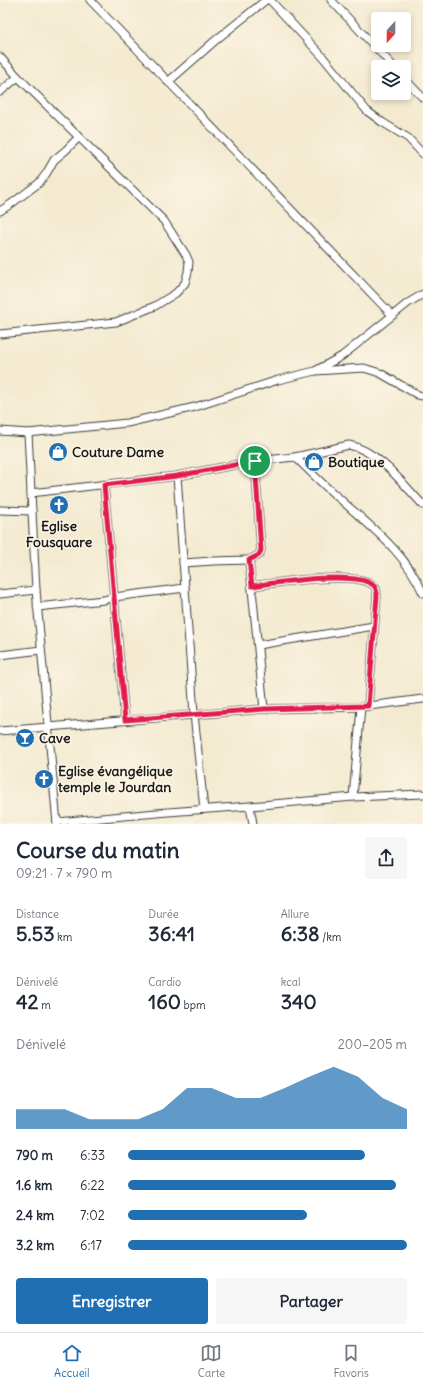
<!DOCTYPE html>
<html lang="fr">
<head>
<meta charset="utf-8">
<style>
  :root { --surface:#fff; --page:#f6f6f7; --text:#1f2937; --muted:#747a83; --line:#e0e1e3; --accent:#1f6fb2 }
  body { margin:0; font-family:Delius,sans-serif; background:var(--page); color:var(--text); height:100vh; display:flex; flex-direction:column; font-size:15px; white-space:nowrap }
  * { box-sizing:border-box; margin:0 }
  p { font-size:13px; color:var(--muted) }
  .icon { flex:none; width:22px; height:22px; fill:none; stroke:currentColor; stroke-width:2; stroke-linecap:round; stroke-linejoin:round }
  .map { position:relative; height:824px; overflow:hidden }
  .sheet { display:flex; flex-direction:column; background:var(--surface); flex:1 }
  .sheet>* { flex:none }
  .needle { width:26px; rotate:201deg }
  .tools { position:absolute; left:371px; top:12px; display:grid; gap:8px }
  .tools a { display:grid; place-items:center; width:40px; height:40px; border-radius:4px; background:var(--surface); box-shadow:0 2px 6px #0003; font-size:20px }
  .pin { position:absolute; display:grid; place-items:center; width:34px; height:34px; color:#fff; margin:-17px; border:2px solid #fff; border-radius:50%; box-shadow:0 1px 4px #0007 }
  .round { display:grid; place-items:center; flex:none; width:42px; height:42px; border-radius:4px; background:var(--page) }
  .summary { display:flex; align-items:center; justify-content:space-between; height:68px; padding:0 16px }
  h1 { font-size:22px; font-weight:800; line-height:30px }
  .figures { display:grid; grid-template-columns:repeat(3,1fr); gap:6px; height:68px; padding:4px 16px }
  .figures div { display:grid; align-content:center }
  .figures b { font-size:20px; font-weight:800 }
  .figures small { font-size:11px; font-weight:400 }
  .figures p { font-size:11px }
  .chart { height:112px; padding:8px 16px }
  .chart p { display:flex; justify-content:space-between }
  .chart svg { width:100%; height:72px; margin-top:4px; fill:var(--accent); opacity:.7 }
  .action { display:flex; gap:8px; margin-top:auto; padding:8px 16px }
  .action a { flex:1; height:46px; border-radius:4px; background:var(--accent); color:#fff; font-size:16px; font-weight:800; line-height:46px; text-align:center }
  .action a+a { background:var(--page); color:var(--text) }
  ul { padding:0 16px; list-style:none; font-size:13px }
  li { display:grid; grid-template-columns:64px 48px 1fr; align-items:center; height:30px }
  li i { height:10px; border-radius:5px; background:var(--accent) }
  .tabs { display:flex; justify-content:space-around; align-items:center; height:56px; border-top:1px solid var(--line); background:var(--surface); font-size:11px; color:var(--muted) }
  .tabs a { display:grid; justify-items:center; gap:2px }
  .tabs .current { color:var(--accent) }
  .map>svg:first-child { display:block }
</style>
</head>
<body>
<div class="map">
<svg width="423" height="824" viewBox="0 0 423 824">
  <rect width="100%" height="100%" fill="#fcf5e5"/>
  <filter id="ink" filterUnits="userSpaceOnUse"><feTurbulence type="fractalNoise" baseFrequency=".025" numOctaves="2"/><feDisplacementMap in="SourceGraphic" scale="8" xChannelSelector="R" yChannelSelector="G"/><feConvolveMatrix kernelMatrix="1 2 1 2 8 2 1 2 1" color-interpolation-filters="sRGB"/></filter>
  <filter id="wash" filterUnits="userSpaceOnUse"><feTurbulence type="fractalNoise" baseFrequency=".012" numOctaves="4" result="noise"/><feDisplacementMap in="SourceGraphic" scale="16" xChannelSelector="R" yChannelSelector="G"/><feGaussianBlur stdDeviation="0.9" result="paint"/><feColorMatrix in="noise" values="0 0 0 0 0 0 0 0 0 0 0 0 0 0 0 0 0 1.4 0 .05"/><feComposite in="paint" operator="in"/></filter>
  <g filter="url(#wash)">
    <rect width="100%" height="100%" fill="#f3ead0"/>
  </g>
  <g filter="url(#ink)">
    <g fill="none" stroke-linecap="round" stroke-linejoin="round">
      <defs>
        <g id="street">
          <polyline points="90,0 392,315"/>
          <polyline points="270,0 322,56 367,111 382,122 408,138 423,154"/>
          <polyline points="331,0 394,67"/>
          <polyline points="0,57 18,77 164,221 186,255 189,262 188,272 185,283 176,293 155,306 116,322 0,334"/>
          <polyline points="404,78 423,98"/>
          <polyline points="168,82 217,39 266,0"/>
          <polyline points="0,92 18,77"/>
          <polyline points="0,211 11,204 39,183 46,174 54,160 66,150 79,137"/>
          <polyline points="315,371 342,356 408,303 423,294"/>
          <polyline points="0,431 28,433 127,423 195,407 278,380 315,371 364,368 380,373 418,395 423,396"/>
          <polyline points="28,433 36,590 57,824"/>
          <path d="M295,457L349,445C379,451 403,484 423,505"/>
          <polyline points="255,461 261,550 259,555 249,560 264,709"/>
          <polyline points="177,476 194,714 204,809"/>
          <polyline points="104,485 125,720"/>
          <path d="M31,493L177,476L255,461L295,457C310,471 324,486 340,499C372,528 405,552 423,593"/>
          <polyline points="0,510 32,511"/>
          <polyline points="183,563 213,561 249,560"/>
          <path d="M252,586C274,583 356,570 373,585C376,587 377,592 377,596L368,706"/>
          <polyline points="0,594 36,590"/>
          <polyline points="37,607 104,600 114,597 185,588"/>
          <polyline points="258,645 374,626"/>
          <polyline points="0,655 41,650"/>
          <polyline points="0,731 264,709 361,707 423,699"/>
          <polyline points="353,797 361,707"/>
          <polyline points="57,822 168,812 250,806"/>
          <polyline points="253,824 250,806 353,797 423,794"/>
        </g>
      </defs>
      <!-- street casing -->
      <use href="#street" stroke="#3c3b37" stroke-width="9"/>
      <!-- street -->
      <use href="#street" stroke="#fff" stroke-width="7"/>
    </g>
  </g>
  <g fill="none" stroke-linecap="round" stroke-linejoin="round" filter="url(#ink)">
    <defs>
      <path id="route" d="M255,461L261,550L259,555L249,560L252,586C275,583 356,570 373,585C376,587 377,592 377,596L368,706L264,709L125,720L104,485L177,476Z"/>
    </defs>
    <!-- route casing -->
    <use href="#route" stroke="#fff" stroke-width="8"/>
    <!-- route -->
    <use href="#route" stroke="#e11d48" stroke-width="5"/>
  </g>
  <!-- icons -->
  <defs>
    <symbol id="shop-disc" viewBox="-11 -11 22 22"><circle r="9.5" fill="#1f6fb2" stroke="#fcf5e5"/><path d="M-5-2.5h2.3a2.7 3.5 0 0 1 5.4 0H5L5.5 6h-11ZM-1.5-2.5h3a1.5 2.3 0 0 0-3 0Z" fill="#fff"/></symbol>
    <symbol id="church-disc" viewBox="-11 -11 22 22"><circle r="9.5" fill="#1f6fb2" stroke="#fcf5e5"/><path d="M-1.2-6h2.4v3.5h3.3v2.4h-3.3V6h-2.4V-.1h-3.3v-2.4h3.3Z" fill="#fff"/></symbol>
    <symbol id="bar-disc" viewBox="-11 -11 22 22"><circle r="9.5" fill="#1f6fb2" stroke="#fcf5e5"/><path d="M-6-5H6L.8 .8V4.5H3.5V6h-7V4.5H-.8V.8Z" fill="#fff"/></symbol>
  </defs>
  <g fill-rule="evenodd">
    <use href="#shop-disc" x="47" y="441" width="22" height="22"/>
    <use href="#shop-disc" x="303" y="451" width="22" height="22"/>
    <use href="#church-disc" x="48" y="494" width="22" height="22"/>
    <use href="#bar-disc" x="14" y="727" width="22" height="22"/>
    <use href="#church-disc" x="33" y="768" width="22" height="22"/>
  </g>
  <g text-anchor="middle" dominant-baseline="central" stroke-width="3" stroke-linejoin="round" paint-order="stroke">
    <!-- poi labels -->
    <g font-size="14" font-weight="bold" fill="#1c1c1c" stroke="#fcf5e5" text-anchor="start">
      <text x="72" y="452">Couture Dame</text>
      <text x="328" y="462">Boutique</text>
      <text x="59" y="526" text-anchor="middle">Eglise<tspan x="59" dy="16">Fousquare</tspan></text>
      <text x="39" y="738">Cave</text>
      <text x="58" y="771">Eglise évangélique<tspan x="58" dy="16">temple le Jourdan</tspan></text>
    </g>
  </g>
</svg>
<div class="tools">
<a><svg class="needle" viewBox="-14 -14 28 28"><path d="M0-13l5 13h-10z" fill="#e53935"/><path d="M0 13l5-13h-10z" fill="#747a83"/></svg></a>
<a><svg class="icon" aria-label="layers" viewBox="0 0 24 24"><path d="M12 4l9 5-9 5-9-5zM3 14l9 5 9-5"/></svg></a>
</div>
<div class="pin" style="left:255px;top:461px;background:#1e9e55"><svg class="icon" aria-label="arrive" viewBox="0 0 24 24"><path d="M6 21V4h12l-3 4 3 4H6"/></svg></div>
</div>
<section class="sheet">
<div class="summary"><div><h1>Course du matin</h1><p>09:21 · 7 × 790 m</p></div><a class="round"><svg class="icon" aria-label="share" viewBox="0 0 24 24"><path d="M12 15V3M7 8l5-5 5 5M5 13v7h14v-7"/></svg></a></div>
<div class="figures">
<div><p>Distance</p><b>5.53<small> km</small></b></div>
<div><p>Durée</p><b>36:41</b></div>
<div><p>Allure</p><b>6:38<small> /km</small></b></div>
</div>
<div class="figures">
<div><p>Dénivelé</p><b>42<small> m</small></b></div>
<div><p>Cardio</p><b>160<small> bpm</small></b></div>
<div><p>kcal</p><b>340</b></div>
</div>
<div class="chart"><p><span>Dénivelé</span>200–205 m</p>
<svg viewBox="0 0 160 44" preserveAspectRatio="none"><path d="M0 44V32L10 32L20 32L30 38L40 38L50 38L60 32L70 19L80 19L90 25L100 25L110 19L120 12L130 6L140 12L150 25L160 32V44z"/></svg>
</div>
<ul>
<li><b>790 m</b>6:33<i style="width:85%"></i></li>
<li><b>1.6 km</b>6:22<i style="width:96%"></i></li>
<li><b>2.4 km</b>7:02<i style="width:64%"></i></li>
<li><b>3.2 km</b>6:17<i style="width:100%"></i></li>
</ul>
<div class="action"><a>Enregistrer</a><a>Partager</a></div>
</section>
<nav class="tabs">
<a class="current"><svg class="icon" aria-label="home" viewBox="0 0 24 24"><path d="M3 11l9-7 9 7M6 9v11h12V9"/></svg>Accueil</a>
<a><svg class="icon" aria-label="map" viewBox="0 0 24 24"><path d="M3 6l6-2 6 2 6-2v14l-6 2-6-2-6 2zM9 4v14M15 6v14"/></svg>Carte</a>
<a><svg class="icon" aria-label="saved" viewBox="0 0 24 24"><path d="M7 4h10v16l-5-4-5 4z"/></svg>Favoris</a>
</nav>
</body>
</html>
